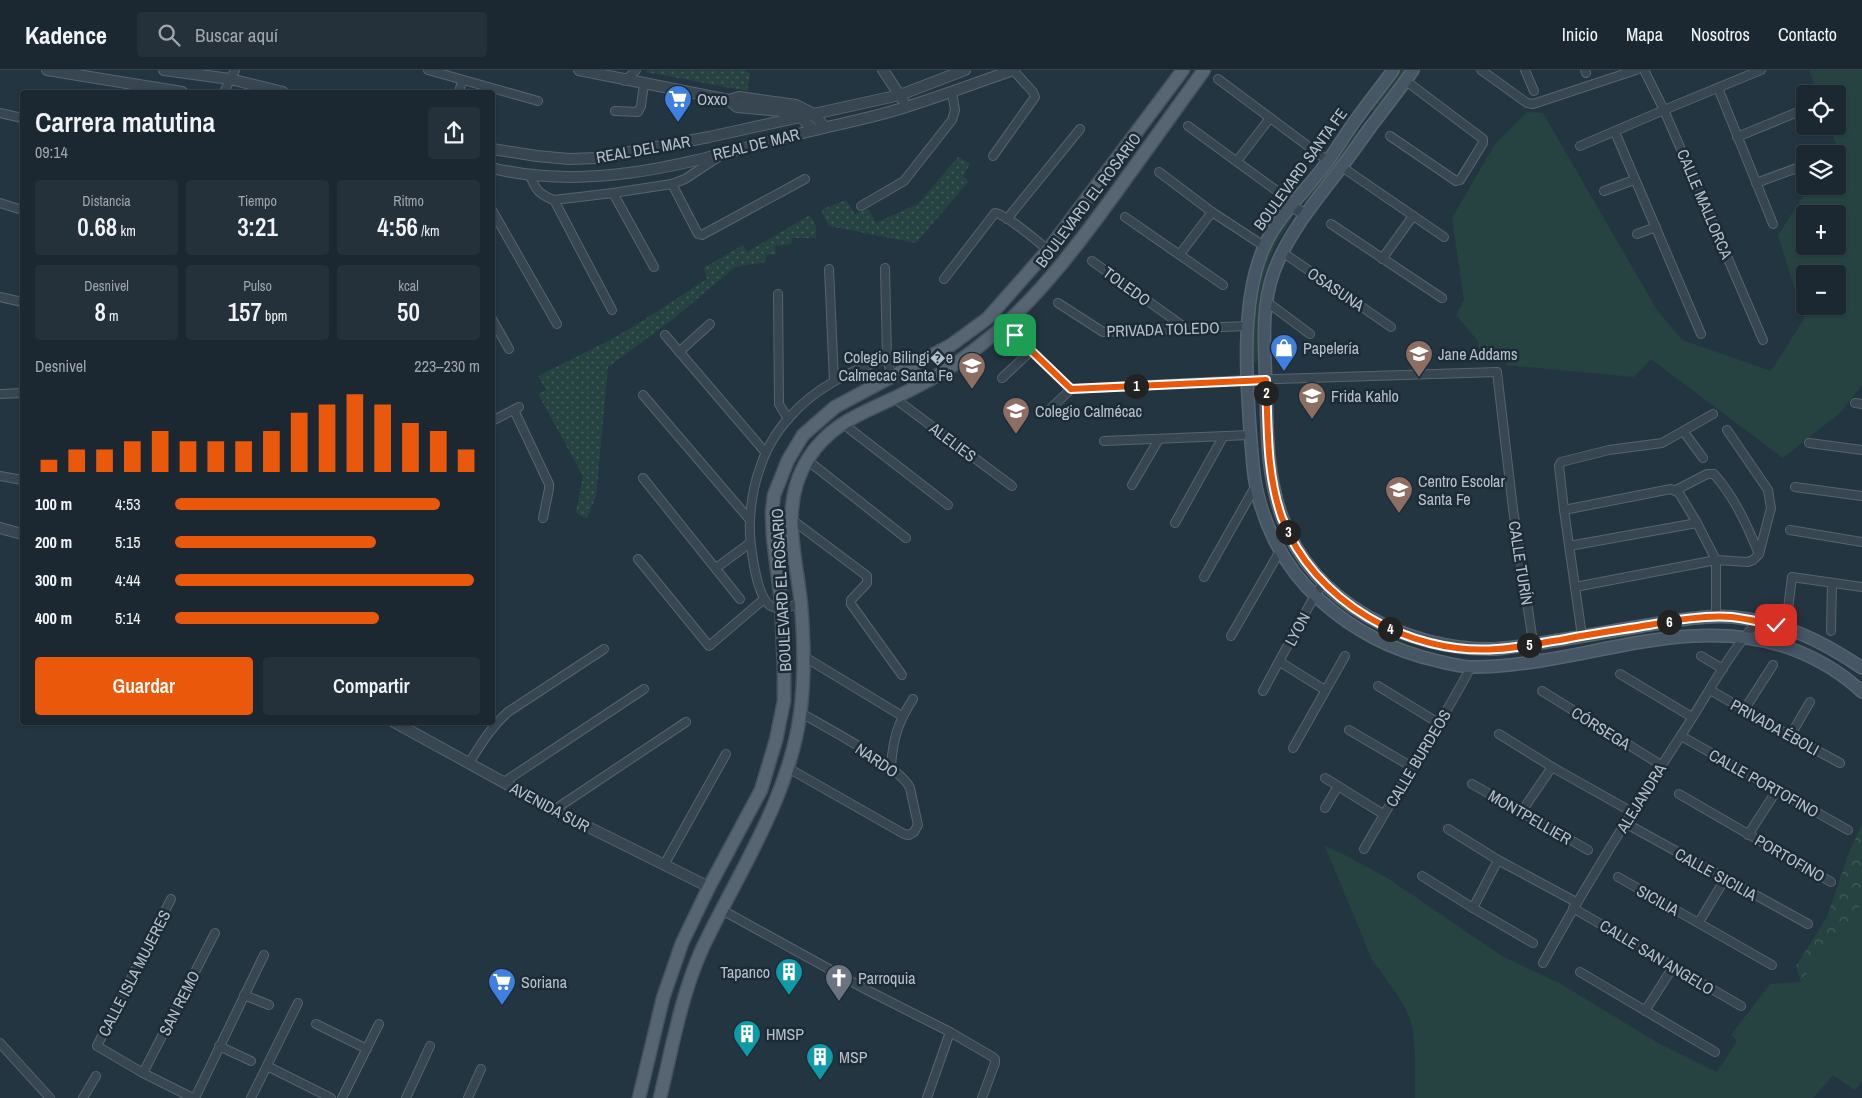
<!DOCTYPE html>
<html lang="es">
<head>
<meta charset="utf-8">
<style>
  :root { --surface:#1b2832; --page:#24303a; --text:#f1f3f6; --muted:#a0a6ac; --line:#39444d; --accent:#ea580c }
  body { margin:0; font-family:"Archivo Narrow",sans-serif; background:var(--page); color:var(--text); height:100vh; display:flex; flex-direction:column; font-size:19px; white-space:nowrap }
  * { box-sizing:border-box; margin:0 }
  p { font-size:16px; color:var(--muted) }
  .icon { flex:none; width:28px; height:28px; fill:none; stroke:currentColor; stroke-width:2; stroke-linecap:round; stroke-linejoin:round }
  .map { position:relative; flex:1; overflow:hidden }
  .side { position:absolute; left:20px; top:20px; width:475px; height:635px; display:flex; flex-direction:column; background:var(--surface); border-radius:5px; box-shadow:0 1px 4px #0004,0 0 0 1px var(--line) }
  .side>* { flex:none }
  .controls { position:absolute; left:1796px; top:15px; display:grid; gap:10px }
  .controls a { display:grid; place-items:center; width:50px; height:50px; border-radius:5px; background:var(--surface); box-shadow:0 1px 4px #0004,0 0 0 1px var(--line); font-size:25px }
  .pin { position:absolute; display:grid; place-items:center; width:42px; height:42px; color:#fff; margin:-21px; border-radius:10px; box-shadow:0 2px 8px #0006 }
  .km { position:absolute; width:25px; height:25px; margin:-12px; border-radius:50%; background:#222; color:#fff; font-size:14px; line-height:25px; text-align:center }
  .round { display:grid; place-items:center; flex:none; width:52px; height:52px; border-radius:5px; background:var(--page) }
  .overview { display:flex; align-items:center; justify-content:space-between; height:85px; padding:0 15px }
  h1 { font-size:28px; font-weight:600; line-height:38px }
  .metrics { display:grid; grid-template-columns:repeat(3,1fr); gap:8px; height:85px; padding:5px 15px }
  .metrics div { display:grid; align-content:center; border-radius:5px; background:var(--page); text-align:center }
  .metrics b { font-size:25px; font-weight:600 }
  .metrics small { font-size:14px; font-weight:400 }
  .metrics p { font-size:14px }
  .chart { height:140px; padding:10px 15px }
  .chart p { display:flex; justify-content:space-between }
  .chart svg { width:100%; height:90px; margin-top:5px; stroke:var(--accent); stroke-width:6 }
  .action { display:flex; gap:10px; margin-top:auto; padding:10px 15px }
  .action a { flex:1; height:58px; border-radius:5px; background:var(--accent); color:#fff; font-size:20px; font-weight:600; line-height:58px; text-align:center }
  .action a+a { background:var(--page); color:var(--text) }
  ul { padding:0 15px; list-style:none; font-size:16px }
  li { display:grid; grid-template-columns:80px 60px 1fr; align-items:center; height:38px }
  li i { height:12px; border-radius:6px; background:var(--accent) }
  header { display:flex; align-items:center; gap:30px; box-sizing:border-box; height:70px; padding:0 25px; background:var(--surface); border-bottom:1px solid var(--line) }
  header strong { font-size:24px }
  nav { display:flex; gap:28px; margin-inline-start:auto; font-size:18px }
  .search { width:350px; height:45px; background:var(--page); display:flex; align-items:center; gap:12px; box-sizing:border-box; padding:0 18px; border-radius:5px; color:var(--muted); font-size:19px }
  .map>svg:first-child { display:block }
</style>
</head>
<body>
<header>
<strong>Kadence</strong>
<div class="search"><svg class="icon" aria-label="search" viewBox="0 0 24 24"><circle cx="10" cy="10" r="6"/><path d="M15 15l6 6"/></svg>Buscar aquí</div>
<nav><a>Inicio</a><a>Mapa</a><a>Nosotros</a><a>Contacto</a></nav>
</header>
<div class="map">
<svg width="1862" height="1028" viewBox="0 0 1862 1028">
  <defs>
    <pattern id="forest-crowns" width="20" height="18" patternUnits="userSpaceOnUse" patternTransform="scale(1.25)"><rect width="20" height="18" fill="#264342"/><path d="M2 6a3 3 0 1 1 6 0M12 15a3 3 0 1 1 6 0" fill="none" stroke="#435c5c"/></pattern>
    <pattern id="park-dots" width="8" height="8" patternUnits="userSpaceOnUse" patternTransform="scale(1.25)"><rect width="8" height="8" fill="#264342"/><path d="M2 2h.1M6 6h.1" fill="none" stroke="#435c5c" stroke-width="1.8" stroke-linecap="round"/></pattern>
  </defs>
  <rect width="100%" height="100%" fill="#243542"/>
  <!-- grass -->
  <g fill="#264342" fill-rule="evenodd">
    <polygon points="1400,0 1409,0 1375,41 1371,40 1370,38"/>
    <path d="M1809,0H1862V315L1840,343L1783,388L1651,289L1634,307L1506,295L1505,282H1479L1478,271L1456,245L1464,230L1452,148L1495,74L1527,42L1543,43L1657,240L1682,270L1771,301L1804,249L1778,165L1810,116H1838V84H1832L1837,76L1829,56H1838V24H1818ZM1805,144H1838V176H1805ZM1805,204H1838V236H1805Z"/>
    <polygon points="1361,59 1362,61 1306,135 1305,134 1304,131 1356,60"/>
    <path d="M1290,144L1292,146V149C1287,157 1281,164 1277,172C1258,209 1256,251 1257,291L1254,293L1252,264L1253,234L1267,179Z"/>
    <path d="M1325,776L1347,786L1389,809L1502,886L1561,914L1658,973L1717,1002L1737,971L1731,965L1770,914L1801,912L1814,893L1830,877L1862,833V1011L1855,1020L1833,1005L1813,1028H1415C1415,1005 1417,966 1409,946C1401,928 1384,906 1372,890Z"/>
  </g>
  <!-- forest -->
  <polygon fill="url(#forest-crowns)" points="1862,754 1862,833 1830,877 1814,893 1801,912 1796,896 1827,847 1848,785"/>
  <!-- park -->
  <g fill="url(#park-dots)">
    <polygon points="648,0 745,0 750,4 747,21 646,2"/>
    <polygon points="958,87 970,94 963,106 969,111 916,173 829,156 821,140 846,130 855,144 869,139 876,153 918,134"/>
    <polygon points="810,145 816,156 816,168 792,168 791,174 775,176 776,184 765,185 766,192 735,197 673,249 608,297 596,426 587,448 579,445 576,442 583,406 538,324 546,320 538,306 610,270 639,253 707,209 704,198 743,175 747,182"/>
  </g>
  <g fill="none" stroke-linecap="round" stroke-linejoin="round">
    <defs>
      <g id="minor">
        <polyline points="428,0 538,31"/>
        <polyline points="1481,0 1527,33 1533,34 1636,0"/>
        <polyline points="1525,0 1534,21"/>
        <polyline points="1585,0 1586,3"/>
        <polyline points="1644,0 1664,40 1763,270"/>
        <polyline points="1218,9 1328,91"/>
        <polyline points="625,11 636,0"/>
        <polyline points="1718,18 1773,154"/>
        <polyline points="224,22 235,0"/>
        <polyline points="459,22 462,11"/>
        <polyline points="615,41 638,42 641,36 644,14"/>
        <polyline points="0,43 22,48"/>
        <polyline points="1188,56 1277,121"/>
        <polyline points="1615,62 1701,264"/>
        <polyline points="1390,66 1456,111 1460,110 1483,73 1483,69 1406,11"/>
        <polyline points="1737,67 1805,39"/>
        <polyline points="1580,76 1664,40 1761,0"/>
        <polyline points="993,86 1035,27 1033,22 1013,0"/>
        <polyline points="1237,91 1270,48"/>
        <polyline points="1342,97 1444,167"/>
        <polyline points="1159,102 1212,142 1264,176"/>
        <path d="M530,104C534,119 540,125 554,130L612,240"/>
        <polyline points="1756,113 1805,95"/>
        <polyline points="672,114 698,164 702,165 805,109"/>
        <polyline points="1604,121 1634,110"/>
        <polyline points="613,123 654,197"/>
        <polyline points="554,130 613,123 672,114 685,109 720,86"/>
        <polyline points="0,133 22,140"/>
        <polyline points="861,136 904,111 952,50 955,40 952,22"/>
        <polyline points="492,140 557,254"/>
        <polyline points="1125,147 1223,215"/>
        <polyline points="1007,149 1080,59"/>
        <polyline points="1331,154 1442,228"/>
        <polyline points="1637,164 1656,157"/>
        <polyline points="1282,182 1391,257"/>
        <polyline points="1180,184 1212,142"/>
        <polyline points="1382,189 1413,146"/>
        <polyline points="1092,191 1187,259"/>
        <polyline points="885,198 887,288 892,308"/>
        <polyline points="829,199 834,311"/>
        <path d="M944,209L995,143C1006,144 1038,172 1048,180"/>
        <polyline points="778,224 779,334 788,349"/>
        <polyline points="0,227 22,232"/>
        <polyline points="1267,232 1310,264"/>
        <polyline points="1058,233 1103,262 1247,256"/>
        <polyline points="492,249 509,279"/>
        <polyline points="665,265 766,383"/>
        <polyline points="1015,265 1071,319 1248,310 1497,302 1513,439 1536,592"/>
        <polyline points="679,282 710,254"/>
        <polyline points="1002,308 1031,281"/>
        <polyline points="0,324 22,323"/>
        <polyline points="643,325 750,450"/>
        <polyline points="894,328 1012,416"/>
        <polyline points="1855,333 1862,334"/>
        <polyline points="514,340 549,414 549,419 543,448"/>
        <polyline points="1047,342 1071,319"/>
        <polyline points="492,351 519,337"/>
        <polyline points="842,353 948,435"/>
        <polyline points="1684,362 1703,388"/>
        <polyline points="1104,371 1250,365"/>
        <polyline points="1809,373 1862,380"/>
        <polyline points="807,390 906,468"/>
        <polyline points="0,406 22,410"/>
        <polyline points="643,408 740,529"/>
        <polyline points="1132,415 1159,369"/>
        <polyline points="1795,417 1862,426"/>
        <path d="M1676,420L1707,404H1714C1735,428 1747,455 1759,484"/>
        <polyline points="1564,440 1559,396 1561,392 1609,380 1662,373 1713,344"/>
        <polyline points="791,449 867,506 867,513 851,530 851,534 902,605"/>
        <polyline points="1175,453 1223,367"/>
        <polyline points="1790,460 1862,472"/>
        <polyline points="1569,476 1697,453"/>
        <polyline points="638,489 709,576 764,529"/>
        <polyline points="716,498 750,473"/>
        <polyline points="1204,507 1255,417"/>
        <polyline points="1575,517 1716,490 1748,492 1753,490 1759,484 1771,438 1768,420 1727,360"/>
        <path d="M801,533C792,536 781,541 771,536C755,527 749,467 750,450C751,432 754,414 760,398C765,381 776,362 788,349C814,318 850,301 887,288"/>
        <polyline points="1788,539 1792,507 1862,517"/>
        <polyline points="1831,561 1832,513"/>
        <polyline points="1231,566 1280,481"/>
        <polyline points="1582,566 1564,440 1671,419 1679,423 1697,453 1716,490 1716,547"/>
        <polyline points="803,586 902,646"/>
        <polyline points="1701,586 1723,599"/>
        <polyline points="1280,592 1325,620"/>
        <polyline points="1620,604 1692,647"/>
        <polyline points="1378,616 1440,654"/>
        <polyline points="1710,620 1790,666 1840,693"/>
        <polyline points="1263,621 1315,525 1324,512"/>
        <polyline points="1542,621 1661,695"/>
        <polyline points="1744,640 1773,595"/>
        <polyline points="1349,660 1412,697"/>
        <polyline points="1499,664 1552,697 1632,742"/>
        <polyline points="1681,666 1848,760"/>
        <polyline points="1790,666 1810,632"/>
        <polyline points="1293,678 1345,586"/>
        <path d="M469,693C481,674 491,657 508,642L604,579"/>
        <path d="M891,696C893,669 898,652 913,629"/>
        <path d="M788,698L904,764L909,765L914,762L918,755L910,718C900,696 825,657 801,643"/>
        <polyline points="1325,708 1383,744"/>
        <polyline points="504,712 644,619"/>
        <polyline points="1472,714 1588,780"/>
        <polyline points="1679,724 1831,812"/>
        <polyline points="1325,738 1338,716"/>
        <polyline points="554,740 686,652"/>
        <polyline points="1522,741 1552,697"/>
        <polyline points="1625,753 1808,854"/>
        <polyline points="1448,759 1498,790 1576,832"/>
        <polyline points="1748,765 1777,720"/>
        <path d="M1364,779C1399,717 1438,659 1471,597"/>
        <polyline points="664,795 726,684"/>
        <polyline points="1422,806 1473,838 1533,873"/>
        <polyline points="1618,807 1772,895"/>
        <polyline points="171,829 97,976 143,1003 193,1028"/>
        <polyline points="1473,838 1498,790"/>
        <polyline points="1573,838 1741,936"/>
        <polyline points="722,840 867,920 950,962 991,986 995,989 995,993 982,1028"/>
        <polyline points="1699,852 1725,809"/>
        <path d="M1543,893C1585,816 1632,741 1680,667C1706,628 1727,585 1758,551"/>
        <polyline points="1580,902 1715,982"/>
        <polyline points="244,925 269,935"/>
        <polyline points="1645,941 1673,897"/>
        <polyline points="316,954 367,979"/>
        <polyline points="0,973 50,1028"/>
        <polyline points="219,976 251,991"/>
        <polyline points="267,996 331,1028"/>
        <polyline points="143,1003 215,863"/>
        <polyline points="83,1028 96,1006"/>
        <polyline points="195,1028 264,885"/>
        <polyline points="251,1028 298,933"/>
        <polyline points="342,1028 379,954"/>
        <polyline points="406,1028 430,976"/>
        <polyline points="468,1028 481,999"/>
        <polyline points="927,1028 950,962"/>
      </g>
      <g id="tertiary">
        <polyline points="47,0 182,22"/>
        <polyline points="164,0 230,9 283,22"/>
        <polyline points="579,0 729,30 739,27 796,35 812,43 825,57"/>
        <polyline points="883,0 903,30"/>
        <polyline points="729,30 737,37 791,42 800,46 813,60"/>
        <polyline points="492,79 537,86 569,89 598,88 709,67 900,25 965,0"/>
        <path d="M492,98C594,123 694,91 791,66C830,55 871,49 909,36C944,25 979,12 1013,0"/>
        <polyline points="1292,136 1304,144"/>
        <polyline points="0,458 22,464"/>
        <polyline points="394,652 554,740 709,817"/>
      </g>
      <g id="secondary">
        <path d="M1393,0C1382,16 1369,31 1358,47C1347,61 1338,77 1328,91C1308,119 1279,144 1265,175C1237,235 1248,332 1253,396C1258,447 1282,496 1320,530C1354,561 1393,581 1438,591C1450,594 1462,597 1473,597C1580,597 1687,540 1792,579C1818,589 1842,603 1862,622"/>
        <path d="M1413,0C1400,19 1386,37 1372,55C1361,70 1351,85 1340,99C1315,132 1289,162 1274,201C1260,239 1265,280 1266,319C1267,363 1267,406 1282,447C1313,534 1408,581 1496,579C1545,574 1594,564 1642,556C1672,551 1703,545 1733,547C1783,552 1821,570 1862,598"/>
      </g>
      <g id="primary">
        <polyline points="639,1028 663,928 682,873 709,817 761,720 776,670 784,631 784,598 781,531 773,468 772,442 774,425 788,390 803,365 835,337 951,275 988,248 1048,180 1183,0"/>
        <path d="M660,1028C672,978 681,926 702,879C738,803 788,730 800,645C805,609 804,570 801,534C796,484 779,435 808,389C829,355 858,345 892,329C905,323 918,316 931,309C956,295 979,277 1001,258C1046,218 1082,169 1117,121C1146,81 1175,40 1204,0"/>
      </g>
    </defs>
    <!-- minor casing -->
    <use href="#minor" stroke="#56646f" stroke-width="10"/>
    <!-- tertiary casing -->
    <use href="#tertiary" stroke="#56646f" stroke-width="12"/>
    <!-- secondary casing -->
    <use href="#secondary" stroke="#56646f" stroke-width="14"/>
    <!-- primary casing -->
    <use href="#primary" stroke="#45525d" stroke-width="15"/>
    <!-- minor -->
    <use href="#minor" stroke="#384651" stroke-width="8"/>
    <!-- tertiary -->
    <use href="#tertiary" stroke="#384651" stroke-width="10"/>
    <!-- secondary -->
    <use href="#secondary" stroke="#465665" stroke-width="11"/>
    <!-- primary -->
    <use href="#primary" stroke="#566571" stroke-width="12"/>
  </g>
  <g fill="none" stroke-linecap="round" stroke-linejoin="round">
    <defs>
      <path id="route" d="M1015,265L1071,319L1266,310C1268,357 1266,403 1282,448C1313,531 1409,586 1497,579C1518,578 1539,573 1560,570C1590,564 1619,560 1649,555C1676,550 1705,545 1732,547C1747,549 1762,552 1776,555"/>
    </defs>
    <!-- route casing -->
    <use href="#route" stroke="#fff" stroke-width="10"/>
    <!-- route -->
    <use href="#route" stroke="#ea580c" stroke-width="6"/>
  </g>
  <!-- icons -->
  <defs>
    <symbol id="supermarket-pin" viewBox="-11 -11 22 30"><path d="M0 17L-7.5 6A9.5 9.5 0 1 1 7.5 6Z" fill="#3f7fe0" stroke="#1d2b37"/><path d="M-6-5.5h2.5l.6 2H6L4.5 2H-2.5L-4.4-4H-6ZM-1.5 3.2a1.3 1.3 0 1 0 .1 0ZM3 3.2a1.3 1.3 0 1 0 .1 0Z" fill="#fff"/></symbol>
    <symbol id="shop-pin" viewBox="-11 -11 22 30"><path d="M0 17L-7.5 6A9.5 9.5 0 1 1 7.5 6Z" fill="#3f7fe0" stroke="#1d2b37"/><path d="M-5-2.5h2.3a2.7 3.5 0 0 1 5.4 0H5L5.5 6h-11ZM-1.5-2.5h3a1.5 2.3 0 0 0-3 0Z" fill="#fff"/></symbol>
    <symbol id="school-pin" viewBox="-11 -11 22 30"><path d="M0 17L-7.5 6A9.5 9.5 0 1 1 7.5 6Z" fill="#8d6e63" stroke="#1d2b37"/><path d="M0-5L7-2L0 1L-7-2ZM-4 1L0 2.5L4 1V4Q0 6-4 4Z" fill="#fff"/></symbol>
    <symbol id="building-pin" viewBox="-11 -11 22 30"><path d="M0 17L-7.5 6A9.5 9.5 0 1 1 7.5 6Z" fill="#0f9aa8" stroke="#1d2b37"/><path d="M-4-6H4V6H1V3H-1V6H-4ZM-2.5-4.3h1.7v1.8h-1.7ZM.8-4.3h1.7v1.8H.8ZM-2.5-1h1.7V.8h-1.7ZM.8-1h1.7V.8H.8Z" fill="#fff"/></symbol>
    <symbol id="church-pin" viewBox="-11 -11 22 30"><path d="M0 17L-7.5 6A9.5 9.5 0 1 1 7.5 6Z" fill="#6b7280" stroke="#1d2b37"/><path d="M-1.2-6h2.4v3.5h3.3v2.4h-3.3V6h-2.4V-.1h-3.3v-2.4h3.3Z" fill="#fff"/></symbol>
  </defs>
  <g fill-rule="evenodd">
    <use href="#supermarket-pin" x="662" y="13" width="32" height="43"/>
    <use href="#shop-pin" x="1268" y="262" width="32" height="43"/>
    <use href="#school-pin" x="1403" y="268" width="32" height="43"/>
    <use href="#school-pin" x="956" y="280" width="32" height="43"/>
    <use href="#school-pin" x="1296" y="310" width="32" height="43"/>
    <use href="#school-pin" x="1000" y="325" width="32" height="43"/>
    <use href="#school-pin" x="1383" y="404" width="32" height="43"/>
    <use href="#building-pin" x="773" y="886" width="32" height="43"/>
    <use href="#church-pin" x="823" y="892" width="32" height="43"/>
    <use href="#supermarket-pin" x="486" y="896" width="32" height="43"/>
    <use href="#building-pin" x="731" y="948" width="32" height="43"/>
    <use href="#building-pin" x="804" y="971" width="32" height="43"/>
  </g>
  <g text-anchor="middle" dominant-baseline="central" stroke-width="5" stroke-linejoin="round" paint-order="stroke">
    <!-- poi labels -->
    <g font-size="16" fill="#b5c1cc" stroke="#1d2b37" text-anchor="start">
      <text x="697" y="29">Oxxo</text>
      <text x="1303" y="278">Papelería</text>
      <text x="1438" y="284">Jane Addams</text>
      <text x="953" y="287" text-anchor="end">Colegio Bilingi�e<tspan x="953" dy="18">Calmecac Santa Fe</tspan></text>
      <text x="1331" y="326">Frida Kahlo</text>
      <text x="1035" y="341">Colegio Calmécac</text>
      <text x="1418" y="411">Centro Escolar<tspan x="1418" dy="18">Santa Fe</tspan></text>
      <text x="770" y="902" text-anchor="end">Tapanco</text>
      <text x="858" y="908">Parroquia</text>
      <text x="521" y="912">Soriana</text>
      <text x="766" y="964">HMSP</text>
      <text x="839" y="987">MSP</text>
    </g>
    <!-- street labels -->
    <g font-size="16" fill="#b5c1cc" stroke="#1d2b37">
      <text transform="translate(756 74) rotate(-14)">REAL DE MAR</text>
      <text transform="translate(643 79) rotate(-10)">REAL DEL MAR</text>
      <text transform="translate(1300 99) rotate(-54)">BOULEVARD SANTA FE</text>
      <text transform="translate(1088 130) rotate(-53)">BOULEVARD EL ROSARIO</text>
      <text transform="translate(1705 134) rotate(67)">CALLE MALLORCA</text>
      <text transform="translate(1127 216) rotate(36)">TOLEDO</text>
      <text transform="translate(1336 219) rotate(34)">OSASUNA</text>
      <text transform="translate(1163 259) rotate(-2)">PRIVADA TOLEDO</text>
      <text transform="translate(953 372) rotate(37)">ALELIES</text>
      <text transform="translate(1521 493) rotate(81)">CALLE TURÍN</text>
      <text transform="translate(781 520) rotate(-93)">BOULEVARD EL ROSARIO</text>
      <text transform="translate(1297 559) rotate(-62)">LYON</text>
      <text transform="translate(1775 657) rotate(29)">PRIVADA ÉBOLI</text>
      <text transform="translate(1601 658) rotate(32)">CÓRSEGA</text>
      <text transform="translate(1418 688) rotate(-59)">CALLE BURDEOS</text>
      <text transform="translate(877 690) rotate(34)">NARDO</text>
      <text transform="translate(1764 713) rotate(29)">CALLE PORTOFINO</text>
      <text transform="translate(1641 728) rotate(-58)">ALEJANDRA</text>
      <text transform="translate(550 737) rotate(28)">AVENIDA SUR</text>
      <text transform="translate(1530 747) rotate(30)">MONTPELLIER</text>
      <text transform="translate(1790 788) rotate(30)">PORTOFINO</text>
      <text transform="translate(1716 804) rotate(29)">CALLE SICILIA</text>
      <text transform="translate(1658 830) rotate(29)">SICILIA</text>
      <text transform="translate(1657 887) rotate(31)">CALLE SAN ANGELO</text>
      <text transform="translate(134 903) rotate(-63)">CALLE ISLA MUJERES</text>
      <text transform="translate(179 933) rotate(-63)">SAN REMO</text>
    </g>
  </g>
</svg>
<div class="controls">
<a><svg class="icon" aria-label="locate" viewBox="0 0 24 24"><circle cx="12" cy="12" r="6"/><path d="M12 2v4M12 18v4M2 12h4M18 12h4"/></svg></a>
<a><svg class="icon" aria-label="layers" viewBox="0 0 24 24"><path d="M12 4l9 5-9 5-9-5zM3 14l9 5 9-5"/></svg></a>
<a>+</a>
<a>−</a>
</div>
<div class="pin" style="left:1015px;top:265px;background:#1e9e55"><svg class="icon" aria-label="arrive" viewBox="0 0 24 24"><path d="M6 21V4h12l-3 4 3 4H6"/></svg></div>
<div class="pin" style="left:1776px;top:555px;background:#d93025"><svg class="icon" aria-label="check" viewBox="0 0 24 24"><path d="M5 12l5 5 9-10"/></svg></div>
<b class="km" style="left:1136px;top:316px">1</b>
<b class="km" style="left:1266px;top:323px">2</b>
<b class="km" style="left:1288px;top:462px">3</b>
<b class="km" style="left:1390px;top:559px">4</b>
<b class="km" style="left:1529px;top:575px">5</b>
<b class="km" style="left:1669px;top:552px">6</b>
<section class="side">
<div class="overview"><div><h1>Carrera matutina</h1><p>09:14</p></div><a class="round"><svg class="icon" aria-label="share" viewBox="0 0 24 24"><path d="M12 15V3M7 8l5-5 5 5M5 13v7h14v-7"/></svg></a></div>
<div class="metrics">
<div><p>Distancia</p><b>0.68<small> km</small></b></div>
<div><p>Tiempo</p><b>3:21</b></div>
<div><p>Ritmo</p><b>4:56<small> /km</small></b></div>
</div>
<div class="metrics">
<div><p>Desnivel</p><b>8<small> m</small></b></div>
<div><p>Pulso</p><b>157<small> bpm</small></b></div>
<div><p>kcal</p><b>50</b></div>
</div>
<div class="chart"><p><span>Desnivel</span>223–230 m</p>
<svg viewBox="0 0 160 44" preserveAspectRatio="none"><path d="M5 44V38M15 44V33M25 44V33M35 44V29M45 44V24M55 44V29M65 44V29M75 44V29M85 44V24M95 44V15M105 44V11M115 44V6M125 44V11M135 44V20M145 44V24M155 44V33"/></svg>
</div>
<ul>
<li><b>100 m</b>4:53<i style="width:87%"></i></li>
<li><b>200 m</b>5:15<i style="width:66%"></i></li>
<li><b>300 m</b>4:44<i style="width:98%"></i></li>
<li><b>400 m</b>5:14<i style="width:67%"></i></li>
</ul>
<div class="action"><a>Guardar</a><a>Compartir</a></div>
</section>
</div>
</body>
</html>
